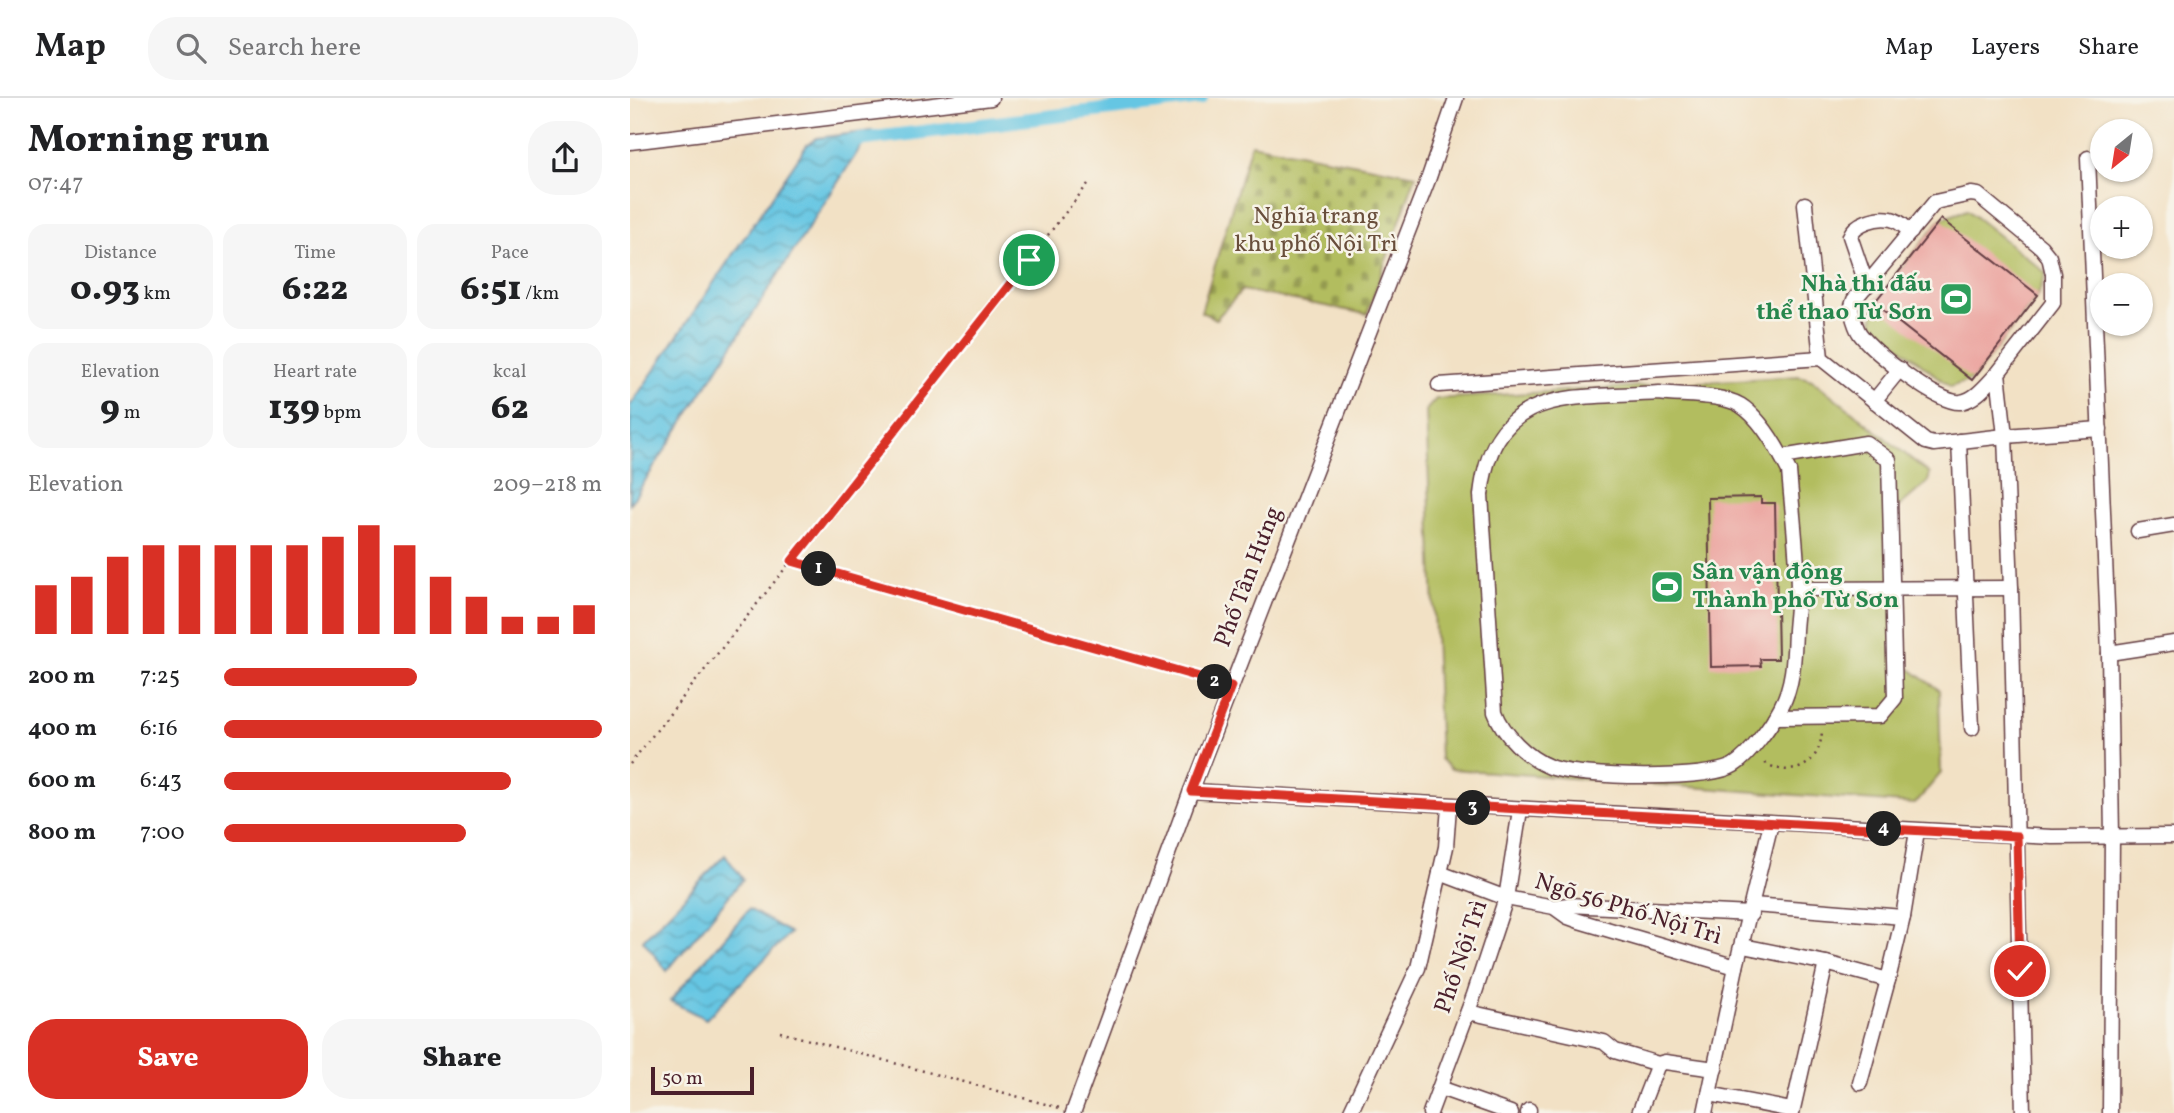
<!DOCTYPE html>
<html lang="en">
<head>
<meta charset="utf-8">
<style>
  :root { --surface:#fff; --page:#f6f6f6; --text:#202124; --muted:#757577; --line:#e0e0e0; --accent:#d93025 }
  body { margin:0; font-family:Vollkorn,serif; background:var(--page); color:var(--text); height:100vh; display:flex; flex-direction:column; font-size:26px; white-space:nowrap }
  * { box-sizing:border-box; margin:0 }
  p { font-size:23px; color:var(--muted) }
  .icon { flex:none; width:38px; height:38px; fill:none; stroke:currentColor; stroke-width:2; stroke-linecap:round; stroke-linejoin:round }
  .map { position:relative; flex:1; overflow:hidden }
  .side { display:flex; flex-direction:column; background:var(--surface); width:630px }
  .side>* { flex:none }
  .needle { width:46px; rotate:210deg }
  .controls { position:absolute; left:1460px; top:21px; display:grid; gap:14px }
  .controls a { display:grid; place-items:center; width:63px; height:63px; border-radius:50%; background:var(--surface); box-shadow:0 2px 5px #0004; font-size:35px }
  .scale { position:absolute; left:21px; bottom:18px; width:103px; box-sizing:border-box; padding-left:7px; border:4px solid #4a1f2b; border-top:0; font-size:19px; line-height:24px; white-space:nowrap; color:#4a1f2b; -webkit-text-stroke:5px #f7f3e8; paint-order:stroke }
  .pin { position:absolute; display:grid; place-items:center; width:60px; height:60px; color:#fff; margin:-30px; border:4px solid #fff; border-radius:50%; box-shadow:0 2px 7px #0007 }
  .km { position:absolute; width:35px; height:35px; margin:-18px; border-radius:50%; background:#222; color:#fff; font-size:19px; line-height:35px; text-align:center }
  .round { display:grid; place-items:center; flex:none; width:74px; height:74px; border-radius:28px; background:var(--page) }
  .summary { display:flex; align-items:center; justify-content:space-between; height:119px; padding:0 28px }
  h1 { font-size:38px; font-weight:800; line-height:52px }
  .stats { display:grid; grid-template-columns:repeat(3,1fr); gap:10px; height:119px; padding:7px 28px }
  .stats div { display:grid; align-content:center; border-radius:18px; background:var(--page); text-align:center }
  .stats b { font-size:35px; font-weight:800 }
  .stats small { font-size:19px; font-weight:400 }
  .stats p { font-size:19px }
  .chart { height:196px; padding:14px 28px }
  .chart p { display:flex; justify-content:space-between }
  .chart svg { width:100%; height:126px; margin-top:7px; stroke:var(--accent); stroke-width:6 }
  .button { display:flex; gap:14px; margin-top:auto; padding:14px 28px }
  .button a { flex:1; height:80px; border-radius:28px; background:var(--accent); color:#fff; font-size:28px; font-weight:800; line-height:80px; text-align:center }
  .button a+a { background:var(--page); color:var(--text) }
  ul { padding:0 28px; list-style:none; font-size:23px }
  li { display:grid; grid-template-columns:112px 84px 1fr; align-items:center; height:52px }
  li i { height:18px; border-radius:9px; background:var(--accent) }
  header { display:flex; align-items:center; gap:42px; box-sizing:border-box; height:98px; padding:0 35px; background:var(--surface); border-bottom:2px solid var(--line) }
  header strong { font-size:33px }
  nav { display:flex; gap:38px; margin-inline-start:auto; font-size:24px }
  .search { width:490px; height:63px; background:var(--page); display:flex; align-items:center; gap:18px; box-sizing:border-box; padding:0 24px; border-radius:28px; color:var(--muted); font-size:26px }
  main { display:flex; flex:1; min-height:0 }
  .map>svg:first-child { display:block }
</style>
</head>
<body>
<header>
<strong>Map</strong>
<div class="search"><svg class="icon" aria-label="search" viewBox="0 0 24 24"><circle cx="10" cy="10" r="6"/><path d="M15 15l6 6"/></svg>Search here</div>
<nav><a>Map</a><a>Layers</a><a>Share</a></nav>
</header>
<main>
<section class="side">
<div class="summary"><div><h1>Morning run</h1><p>07:47</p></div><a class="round"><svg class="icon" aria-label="share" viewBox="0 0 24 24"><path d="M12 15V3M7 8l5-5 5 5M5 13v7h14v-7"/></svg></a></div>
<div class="stats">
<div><p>Distance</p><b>0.93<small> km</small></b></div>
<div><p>Time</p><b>6:22</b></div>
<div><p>Pace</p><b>6:51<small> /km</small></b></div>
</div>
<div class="stats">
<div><p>Elevation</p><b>9<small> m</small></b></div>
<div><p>Heart rate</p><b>139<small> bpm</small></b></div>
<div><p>kcal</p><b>62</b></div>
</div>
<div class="chart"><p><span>Elevation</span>209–218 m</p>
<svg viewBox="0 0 160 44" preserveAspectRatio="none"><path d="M5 44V27M15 44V24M25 44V17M35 44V13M45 44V13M55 44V13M65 44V13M75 44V13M85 44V10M95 44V6M105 44V13M115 44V24M125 44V31M135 44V38M145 44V38M155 44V34"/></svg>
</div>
<ul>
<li><b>200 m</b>7:25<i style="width:51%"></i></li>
<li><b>400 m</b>6:16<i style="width:100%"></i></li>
<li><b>600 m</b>6:43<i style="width:76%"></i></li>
<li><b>800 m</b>7:00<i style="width:64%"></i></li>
</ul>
<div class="button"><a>Save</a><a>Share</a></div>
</section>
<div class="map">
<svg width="1544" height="1015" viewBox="0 0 1544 1015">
  <defs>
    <pattern id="cemetery-stones" width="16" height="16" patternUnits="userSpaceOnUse" patternTransform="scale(1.75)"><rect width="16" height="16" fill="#b2bd5f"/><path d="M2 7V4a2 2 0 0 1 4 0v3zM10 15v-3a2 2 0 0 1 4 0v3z" fill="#93994f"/></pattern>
    <pattern id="water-waves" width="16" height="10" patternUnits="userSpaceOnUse" patternTransform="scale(1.75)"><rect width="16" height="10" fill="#65c6e3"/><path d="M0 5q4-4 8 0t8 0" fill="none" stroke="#55a0b8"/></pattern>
  </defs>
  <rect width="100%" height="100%" fill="#f7f3e8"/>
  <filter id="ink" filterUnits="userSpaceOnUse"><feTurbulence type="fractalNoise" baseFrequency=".0143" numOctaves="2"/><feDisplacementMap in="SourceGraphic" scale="14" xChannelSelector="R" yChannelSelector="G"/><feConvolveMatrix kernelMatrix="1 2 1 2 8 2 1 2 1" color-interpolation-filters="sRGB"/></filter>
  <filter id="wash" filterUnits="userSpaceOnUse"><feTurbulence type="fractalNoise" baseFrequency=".00686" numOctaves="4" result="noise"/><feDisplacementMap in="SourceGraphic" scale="28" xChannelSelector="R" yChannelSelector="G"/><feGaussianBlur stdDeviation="1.57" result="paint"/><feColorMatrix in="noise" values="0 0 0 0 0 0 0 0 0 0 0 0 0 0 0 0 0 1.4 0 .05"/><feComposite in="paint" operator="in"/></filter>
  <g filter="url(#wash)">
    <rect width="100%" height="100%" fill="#f2e1c5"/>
    <!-- grass -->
    <g fill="#b2bd5f" stroke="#7e6e45" stroke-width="2">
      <polygon points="1337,112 1416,175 1408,197 1342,282 1320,289 1243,227 1244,205 1311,121"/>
      <polygon points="1169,278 1182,282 1190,288 1300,376 1298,384 1266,411 1273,566 1309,592 1311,675 1285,706 821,671 810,661 796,312 806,301"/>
    </g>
    <!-- cemetery -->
    <polygon fill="url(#cemetery-stones)" stroke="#7e6e45" stroke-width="2" points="621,46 786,77 737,216 612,192 586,221 571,214"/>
    <!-- water -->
    <g fill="url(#water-waves)" stroke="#587287" stroke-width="2">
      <polygon points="241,33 0,406 0,308 177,47 187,40"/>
      <polygon points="95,757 113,781 37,873 13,842"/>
      <polygon points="119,811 160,835 76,921 40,903"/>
    </g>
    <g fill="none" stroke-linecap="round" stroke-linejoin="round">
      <!-- canal -->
      <polyline stroke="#65c6e3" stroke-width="14" points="219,45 228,42 571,0"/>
    </g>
    <g id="blocks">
      <!-- building -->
      <g fill="#eba39e">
        <polygon points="1311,121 1408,197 1342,282 1244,205"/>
        <polygon points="1131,399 1131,405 1145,405 1148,561 1130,561 1131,568 1081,569 1078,400"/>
      </g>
    </g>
  </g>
  <g filter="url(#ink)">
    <use href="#blocks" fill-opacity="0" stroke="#633c42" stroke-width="2"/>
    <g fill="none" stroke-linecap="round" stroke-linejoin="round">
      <defs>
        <g id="minor">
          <polyline points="0,44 361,0"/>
          <polyline points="1458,60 1479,555 1482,738 1480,1015"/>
          <polyline points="1175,106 1191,260 1296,344 1304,346 1375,338 1470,331"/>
          <path d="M1237,188L1220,138C1225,125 1247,118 1261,121C1268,122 1275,129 1281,134"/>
          <path d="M1368,275C1357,286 1347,301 1331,304C1309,307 1243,254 1230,236C1225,229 1223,219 1221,211L1224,202L1305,104L1341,96L1348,97L1411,149L1419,159L1423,176V205L1368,275L1375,338L1381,490L1393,1015"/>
          <polyline points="809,287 1191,260"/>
          <path d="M1029,295C1051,298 1091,296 1110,307C1131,320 1148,351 1159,373C1162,411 1167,451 1168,489C1168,504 1166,518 1165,532C1164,558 1164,585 1151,609C1142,626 1120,657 1104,667C1079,683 949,680 920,669C897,660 873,636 865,614L851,397C863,286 943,301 1029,295Z"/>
          <polyline points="1244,303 1270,271"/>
          <polyline points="1329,343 1342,630"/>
          <polyline points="1508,433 1544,427"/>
          <polyline points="1168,491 1381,490"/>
          <polyline points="1479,555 1544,545"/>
          <polyline points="1145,619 1250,618 1265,600 1259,362 1236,345 1152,359"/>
          <polyline points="561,693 1422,739 1544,738"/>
          <polyline points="810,775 876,800 924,809 938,819 949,823 1106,869"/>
          <polyline points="1123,807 1273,819"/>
          <polyline points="924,809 938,807 1121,816"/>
          <polyline points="1113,848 1196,865 1258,882 1273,819 1287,733"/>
          <polyline points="838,914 974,944 985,953 1028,966 1035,964 1085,971"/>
          <polyline points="1230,985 1258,882"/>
          <polyline points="810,990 881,1015"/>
          <polyline points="1079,996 1162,1012"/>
          <polyline points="443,1015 561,693 798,82 826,0"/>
          <polyline points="720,1015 788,870 816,749 819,708"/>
          <polyline points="800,1015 844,897 876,800 890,712"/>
          <polyline points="898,1015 899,1012"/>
          <polyline points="1009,1015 1028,966"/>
          <polyline points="1075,1015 1106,869 1141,725"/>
          <polyline points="1162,1015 1196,865"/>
        </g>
      </defs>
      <!-- minor casing -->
      <use href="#minor" stroke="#633c42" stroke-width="17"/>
      <!-- path -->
      <g stroke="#633c42" stroke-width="2.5" stroke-dasharray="2 5" stroke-linecap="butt">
        <polyline points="458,86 162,463 588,584"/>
        <path d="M1135,665C1164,682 1191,666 1192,632"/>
        <polyline points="0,666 161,463"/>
        <polyline points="150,934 430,1010"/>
      </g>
      <!-- minor -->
      <use href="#minor" stroke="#fff" stroke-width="14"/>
    </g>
  </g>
  <g fill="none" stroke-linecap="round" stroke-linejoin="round" filter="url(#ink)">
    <defs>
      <polyline id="route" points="399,162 162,463 601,588 561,693 1387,738 1390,873"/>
    </defs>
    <!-- route casing -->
    <use href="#route" stroke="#fff" stroke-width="14"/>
    <!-- route -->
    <use href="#route" stroke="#d93025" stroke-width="9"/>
  </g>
  <!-- icons -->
  <defs>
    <symbol id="stadium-square" viewBox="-11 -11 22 22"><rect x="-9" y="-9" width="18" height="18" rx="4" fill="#2e9e5b" stroke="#f7f3e8"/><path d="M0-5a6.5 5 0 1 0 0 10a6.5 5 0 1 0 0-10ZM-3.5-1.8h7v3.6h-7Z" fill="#fff"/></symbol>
  </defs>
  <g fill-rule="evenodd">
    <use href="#stadium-square" x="1307" y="182" width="38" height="38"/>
    <use href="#stadium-square" x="1018" y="470" width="38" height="38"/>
  </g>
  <g text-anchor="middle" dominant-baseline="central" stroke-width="5" stroke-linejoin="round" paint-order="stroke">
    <!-- park labels -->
    <g font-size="24" fill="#694e3b" stroke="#f7f3e8">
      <text x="686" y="119">Nghĩa trang<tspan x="686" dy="28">khu phố Nội Trì</tspan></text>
    </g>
    <!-- leisure labels -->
    <g font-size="24" font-weight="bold" fill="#27864d" stroke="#f7f3e8" text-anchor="end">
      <text x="1302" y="187">Nhà thi đấu<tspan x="1302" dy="28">thể thao Từ Sơn</tspan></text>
      <text x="1062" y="475" text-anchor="start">Sân vận động<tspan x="1062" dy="28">Thành phố Từ Sơn</tspan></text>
    </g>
    <!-- street labels -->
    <g font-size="24" fill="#4a1f2b" stroke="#f7f3e8">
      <text transform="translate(619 479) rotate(-69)">Phố Tân Hưng</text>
      <text transform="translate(998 812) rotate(17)">Ngõ 56 Phố Nội Trì</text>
      <text transform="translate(832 859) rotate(-71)">Phố Nội Trì</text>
    </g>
  </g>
</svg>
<div class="controls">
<a><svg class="needle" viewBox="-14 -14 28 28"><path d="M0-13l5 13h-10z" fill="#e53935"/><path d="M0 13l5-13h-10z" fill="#757577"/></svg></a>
<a>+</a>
<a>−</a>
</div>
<div class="scale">50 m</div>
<div class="pin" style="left:399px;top:162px;background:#1e9e55"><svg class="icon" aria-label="arrive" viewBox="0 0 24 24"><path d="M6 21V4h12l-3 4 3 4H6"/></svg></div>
<div class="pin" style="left:1390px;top:873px;background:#d93025"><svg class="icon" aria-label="check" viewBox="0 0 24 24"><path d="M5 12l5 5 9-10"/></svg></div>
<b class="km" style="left:189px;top:471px">1</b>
<b class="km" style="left:585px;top:584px">2</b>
<b class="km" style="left:843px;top:710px">3</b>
<b class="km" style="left:1254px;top:731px">4</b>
</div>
</main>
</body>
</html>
